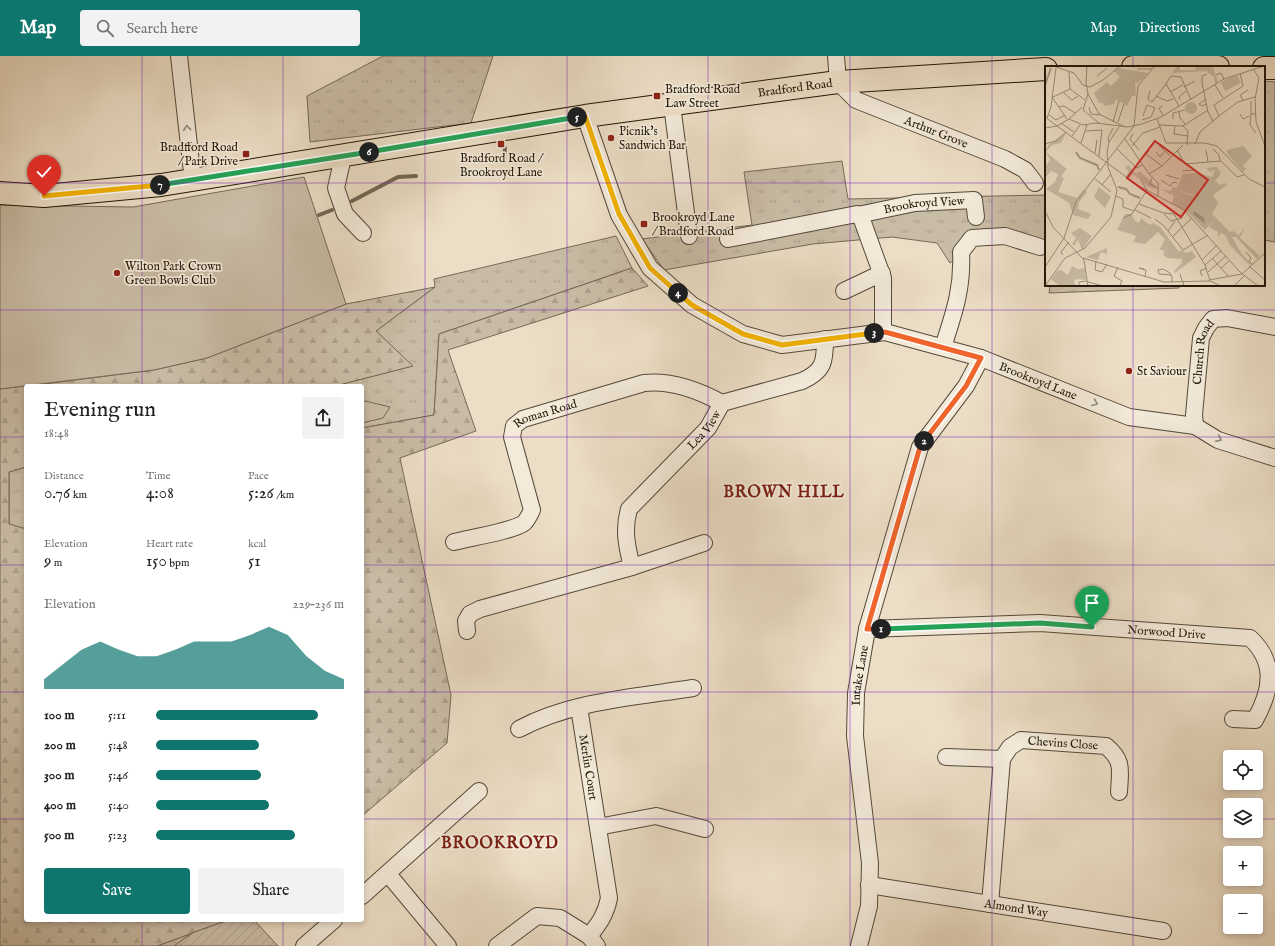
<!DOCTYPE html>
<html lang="en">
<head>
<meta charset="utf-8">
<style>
  :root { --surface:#fff; --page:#f2f2f2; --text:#222; --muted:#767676; --accent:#0f766e }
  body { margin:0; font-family:"IM FELL English",serif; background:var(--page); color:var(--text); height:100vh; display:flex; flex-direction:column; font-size:15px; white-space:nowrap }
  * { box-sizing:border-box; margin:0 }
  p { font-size:13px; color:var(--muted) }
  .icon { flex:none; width:22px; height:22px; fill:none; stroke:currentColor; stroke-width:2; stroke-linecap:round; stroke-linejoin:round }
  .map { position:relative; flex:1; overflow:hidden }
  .drawer { position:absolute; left:24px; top:328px; width:340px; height:538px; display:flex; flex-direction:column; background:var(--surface); border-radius:4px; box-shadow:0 2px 6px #0003 }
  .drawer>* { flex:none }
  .buttons { position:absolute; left:1223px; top:694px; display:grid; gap:8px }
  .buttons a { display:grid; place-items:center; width:40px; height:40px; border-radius:4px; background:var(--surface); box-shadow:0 2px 6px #0003; font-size:20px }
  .pin { position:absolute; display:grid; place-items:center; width:34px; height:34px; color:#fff; margin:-41px -17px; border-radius:50% 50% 50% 0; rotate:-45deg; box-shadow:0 0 4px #0007 }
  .pin .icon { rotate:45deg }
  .km { position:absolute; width:20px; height:20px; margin:-10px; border-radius:50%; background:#222; color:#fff; font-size:11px; line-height:20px; text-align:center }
  .round { display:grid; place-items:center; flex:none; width:42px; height:42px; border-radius:4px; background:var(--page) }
  .headline { display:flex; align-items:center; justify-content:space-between; height:68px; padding:0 20px }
  h1 { font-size:22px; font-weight:600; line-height:30px }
  .figures { display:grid; grid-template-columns:repeat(3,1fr); gap:6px; height:68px; padding:4px 20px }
  .figures div { display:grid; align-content:center }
  .figures b { font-size:17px; font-weight:600 }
  .figures small { font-size:11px; font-weight:400 }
  .figures p { font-size:11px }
  .chart { height:112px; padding:8px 20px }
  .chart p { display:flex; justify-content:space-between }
  .chart svg { width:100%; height:72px; margin-top:4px; fill:var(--accent); opacity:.7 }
  .primary-button { display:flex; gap:8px; margin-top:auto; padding:8px 20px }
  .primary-button a { flex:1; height:46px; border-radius:4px; background:var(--accent); color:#fff; font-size:16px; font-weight:600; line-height:46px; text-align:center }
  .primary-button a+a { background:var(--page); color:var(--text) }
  ul { padding:0 20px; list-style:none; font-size:13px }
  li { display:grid; grid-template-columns:64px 48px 1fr; align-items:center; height:30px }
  li i { height:10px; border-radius:5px; background:var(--accent) }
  header { display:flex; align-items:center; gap:24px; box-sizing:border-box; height:56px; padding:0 20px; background:var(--accent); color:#fff }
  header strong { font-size:19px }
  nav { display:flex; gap:22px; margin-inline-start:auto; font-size:14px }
  .search { width:280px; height:36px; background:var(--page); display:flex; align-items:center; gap:10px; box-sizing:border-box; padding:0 14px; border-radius:4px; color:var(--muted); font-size:15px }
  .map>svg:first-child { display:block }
</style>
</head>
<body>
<header>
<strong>Map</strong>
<div class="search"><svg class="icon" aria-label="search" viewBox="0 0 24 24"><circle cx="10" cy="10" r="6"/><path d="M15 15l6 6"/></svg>Search here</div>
<nav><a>Map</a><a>Directions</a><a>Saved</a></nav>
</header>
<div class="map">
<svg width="1275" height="890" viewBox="0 0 1275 890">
  <defs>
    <pattern id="grass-tufts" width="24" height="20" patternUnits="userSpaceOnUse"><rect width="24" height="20" fill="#c9bca6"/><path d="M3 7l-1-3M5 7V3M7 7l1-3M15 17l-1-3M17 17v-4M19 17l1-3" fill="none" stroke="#aca18e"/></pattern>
    <pattern id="forest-firs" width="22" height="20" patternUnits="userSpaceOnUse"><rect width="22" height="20" fill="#c9bca6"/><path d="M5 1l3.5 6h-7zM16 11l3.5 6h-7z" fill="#aca18e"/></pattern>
    <pattern id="garden-furrows" width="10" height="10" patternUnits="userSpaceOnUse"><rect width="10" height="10" fill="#c9bca6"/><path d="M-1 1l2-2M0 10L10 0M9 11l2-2" fill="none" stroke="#aca18e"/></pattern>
  </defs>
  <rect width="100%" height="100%" fill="#ecdec6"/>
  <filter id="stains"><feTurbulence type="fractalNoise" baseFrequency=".005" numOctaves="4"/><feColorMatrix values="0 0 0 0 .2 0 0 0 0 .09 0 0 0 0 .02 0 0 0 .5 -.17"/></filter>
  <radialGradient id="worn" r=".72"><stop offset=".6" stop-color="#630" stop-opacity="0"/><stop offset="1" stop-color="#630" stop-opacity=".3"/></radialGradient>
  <!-- grass -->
  <g fill="url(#grass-tufts)" stroke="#756a58">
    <polygon points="383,0 493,0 471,67 310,86 307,40"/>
    <polygon points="1264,25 1275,26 1275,186 1264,184"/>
    <polygon points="842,105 848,143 1046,139 1046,197 1005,186 974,188 950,207 937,187 892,181 813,188 664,214 642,183 752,169 744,116"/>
    <polygon points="616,180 632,212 439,278 434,359 362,372 362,330 335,330 412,310 376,275 435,231 434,223"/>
    <polygon points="1050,229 1179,229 1179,232 1049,237"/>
    <polygon points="26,411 26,473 9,469 9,416"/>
    <polygon points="192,877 174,890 157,890"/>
  </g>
  <!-- forest -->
  <g fill="url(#forest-firs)" stroke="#756a58">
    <polygon points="632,212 648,230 448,294 476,375 400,402 451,639 447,687 362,760 362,372 434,359 439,278"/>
    <polygon points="435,231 376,275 413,310 335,330 28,330 154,314 207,302 346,248"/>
    <polygon points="26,330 26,411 9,416 9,468 26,473 26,864 228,864 157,890 0,890 0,333"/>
  </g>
  <!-- park -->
  <g fill="#c9bca6" stroke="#756a58">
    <polygon points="304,121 346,248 207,302 154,314 0,333 0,149 133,151"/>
    <polygon points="362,345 365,345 390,351 383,362 362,367"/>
  </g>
  <!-- garden -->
  <polygon fill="url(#garden-furrows)" stroke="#756a58" points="228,864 254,864 278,890 174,890 192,877"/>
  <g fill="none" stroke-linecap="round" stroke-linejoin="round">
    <!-- stream -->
    <g stroke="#716654" stroke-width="4">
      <polyline points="496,105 504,101 505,92"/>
      <polyline points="352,145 398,121 416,120"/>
      <polyline points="319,159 332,154"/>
    </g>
    <defs>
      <g id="minor">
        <polyline points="179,0 193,125"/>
        <path id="s1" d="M836,0L838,26L856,44L1005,103L1025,114L1035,127"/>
        <polyline points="672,49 689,180"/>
        <path id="s2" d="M585,60L619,159L650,212L692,249L743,278L782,289L885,276L981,302L1129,361L1195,370L1218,384L1275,402"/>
        <polyline points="343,101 336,132 345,158 363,177"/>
        <path id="s3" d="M858,159L915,147L974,144L976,161"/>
        <polyline points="728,183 857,158 861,161 883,222 883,276"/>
        <polyline points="844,235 882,217"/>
        <path d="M943,291C954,257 963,232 961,196L972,182L1005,180L1040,191"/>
        <path id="s4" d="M1195,370L1194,359L1201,282L1206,272L1213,263L1227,262L1275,271"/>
        <path id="s5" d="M454,486C469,482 513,475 524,467C528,463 530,458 532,454L512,381L514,370L523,363L644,327C671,324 698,334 722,347"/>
        <path id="s6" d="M632,511C627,491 623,474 629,453L708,372L722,347L802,325C824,315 825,306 825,283"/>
        <path id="s7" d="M867,573L1040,567L1250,582C1275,605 1273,632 1255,664L1233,663"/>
        <polyline points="467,575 466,565 470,558 480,553 632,511 704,487"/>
        <path id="s8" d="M579,651L609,842C606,858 599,868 589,880"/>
        <path d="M519,673C571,645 636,641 693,632"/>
        <polyline points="946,701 1002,703"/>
        <polyline points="598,771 656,760 705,773"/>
        <polyline points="388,818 448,890"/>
        <path id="s9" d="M869,829L1163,875"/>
        <polyline points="362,840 479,735"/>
        <path id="s10" d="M990,848L1002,703L1010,691L1021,684L1106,690C1124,705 1120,714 1119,736"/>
        <polyline points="304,890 334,864"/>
        <polyline points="497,890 537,860 560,862 589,880 597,890"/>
        <path id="s11" d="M859,890L869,850L870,807L855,680L856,637L867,573L920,391L966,330L981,302"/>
      </g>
      <g id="primary">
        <polyline points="1133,11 1218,11"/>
        <polyline points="1264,12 1275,12"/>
        <path id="s12" d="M0,137L44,140L161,129L585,60L838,26L1046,13"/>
      </g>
    </defs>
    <!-- minor casing -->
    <use href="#minor" stroke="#544938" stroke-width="18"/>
    <!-- primary casing -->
    <use href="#primary" stroke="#211709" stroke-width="24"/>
    <!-- minor -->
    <use href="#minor" stroke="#f3eada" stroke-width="16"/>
    <!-- primary -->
    <use href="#primary" stroke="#ecdec6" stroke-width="22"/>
  </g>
  <!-- one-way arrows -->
  <defs><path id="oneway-chevron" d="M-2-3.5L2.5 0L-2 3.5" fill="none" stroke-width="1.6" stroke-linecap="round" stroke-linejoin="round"/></defs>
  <g stroke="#948b7c">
    <use href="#oneway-chevron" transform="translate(187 72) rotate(-96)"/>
    <use href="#oneway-chevron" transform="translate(1095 347) rotate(22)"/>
    <use href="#oneway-chevron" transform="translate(1219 383) rotate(24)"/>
  </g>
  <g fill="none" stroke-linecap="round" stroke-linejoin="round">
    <defs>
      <polyline id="split-1" points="881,573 1040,567 1092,571"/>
      <polyline id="split-2" points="881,573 867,573 920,391 924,385"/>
      <polyline id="split-3" points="874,277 885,276 981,302 966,330 924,385"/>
      <polyline id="split-4" points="678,237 692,249 743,278 782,289 874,277"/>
      <polyline id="split-5" points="577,61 585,60 619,158 650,212 678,237"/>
      <polyline id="split-6" points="369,96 577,61"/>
      <polyline id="split-7" points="160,129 369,96"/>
      <polyline id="split-8" points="44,140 160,129"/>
    </defs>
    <!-- split-1 casing -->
    <use href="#split-1" stroke="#fff" stroke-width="8"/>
    <!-- split-2 casing -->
    <use href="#split-2" stroke="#fff" stroke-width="8"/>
    <!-- split-3 casing -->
    <use href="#split-3" stroke="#fff" stroke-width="8"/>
    <!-- split-4 casing -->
    <use href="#split-4" stroke="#fff" stroke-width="8"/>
    <!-- split-5 casing -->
    <use href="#split-5" stroke="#fff" stroke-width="8"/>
    <!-- split-6 casing -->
    <use href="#split-6" stroke="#fff" stroke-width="8"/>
    <!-- split-7 casing -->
    <use href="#split-7" stroke="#fff" stroke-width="8"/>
    <!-- split-8 casing -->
    <use href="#split-8" stroke="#fff" stroke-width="8"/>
    <!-- split-1 -->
    <use href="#split-1" stroke="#22a559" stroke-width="5"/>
    <!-- split-2 -->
    <use href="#split-2" stroke="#f0652b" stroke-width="5"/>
    <!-- split-3 -->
    <use href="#split-3" stroke="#f0652b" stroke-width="5"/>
    <!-- split-4 -->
    <use href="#split-4" stroke="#f5b400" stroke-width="5"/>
    <!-- split-5 -->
    <use href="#split-5" stroke="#f5b400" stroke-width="5"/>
    <!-- split-6 -->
    <use href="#split-6" stroke="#22a559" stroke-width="5"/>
    <!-- split-7 -->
    <use href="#split-7" stroke="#22a559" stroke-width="5"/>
    <!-- split-8 -->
    <use href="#split-8" stroke="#f5b400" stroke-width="5"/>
  </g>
  <!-- grid -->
  <path fill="none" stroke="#7b2cbf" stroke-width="1" stroke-opacity="0.55" d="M142,0V330M283,0V330M425,0V890M567,0V890M708,0V890M850,0V890M992,0V890M1133,0V11M0,127H1046M1264,127H1275M1133,229V890M0,254H1275M0,381H26M362,381H1275M0,509H26M362,509H1275M0,636H26M362,636H1275M0,763H26M362,763H1230M1256,763H1275M142,864V890M283,864V890"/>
  <!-- markers -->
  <g fill="#8f2418" stroke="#f3eada" stroke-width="1.5">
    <rect x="653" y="36" width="8" height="8" rx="2"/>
    <circle cx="611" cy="82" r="4"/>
    <rect x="497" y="84" width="8" height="8" rx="2"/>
    <rect x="242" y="94" width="8" height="8" rx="2"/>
    <rect x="640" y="164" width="8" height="8" rx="2"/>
    <circle cx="117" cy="217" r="4"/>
    <circle cx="1129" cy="315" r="4"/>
  </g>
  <g text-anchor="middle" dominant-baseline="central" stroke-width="3.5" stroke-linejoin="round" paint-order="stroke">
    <!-- street labels -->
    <g font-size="12" fill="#211709" stroke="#f3eada">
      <text stroke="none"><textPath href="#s12" startOffset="803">Bradford Road</textPath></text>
      <text stroke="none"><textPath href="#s1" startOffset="138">Arthur Grove</textPath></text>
      <text stroke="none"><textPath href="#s3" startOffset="67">Brookroyd View</textPath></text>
      <text stroke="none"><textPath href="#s4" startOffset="75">Church Road</textPath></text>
      <text stroke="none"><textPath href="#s2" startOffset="586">Brookroyd Lane</textPath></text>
      <text stroke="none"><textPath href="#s5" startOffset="209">Roman Road</textPath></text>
      <text stroke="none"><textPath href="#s6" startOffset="168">Lea View</textPath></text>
      <text stroke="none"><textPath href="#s7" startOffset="300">Norwood Drive</textPath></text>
      <text stroke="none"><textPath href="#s11" startOffset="273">Intake Lane</textPath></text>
      <text stroke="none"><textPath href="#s10" startOffset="215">Chevins Close</textPath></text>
      <text stroke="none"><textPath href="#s8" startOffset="61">Merlin Court</textPath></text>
      <text stroke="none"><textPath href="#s9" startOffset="149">Almond Way</textPath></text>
    </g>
    <!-- poi labels -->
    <g font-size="12" fill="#211709" stroke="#f3eada" text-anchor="start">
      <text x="665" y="33">Bradford Road<tspan x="665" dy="14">Law Street</tspan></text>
      <text x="619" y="75">Picnik's<tspan x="619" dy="14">Sandwich Bar</tspan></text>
      <text x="238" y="91" text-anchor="end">Bradfford Road<tspan x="238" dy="14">/ Park Drive</tspan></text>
      <text x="501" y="102" text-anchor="middle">Bradford Road /<tspan x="501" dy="14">Brookroyd Lane</tspan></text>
      <text x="652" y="161">Brookroyd Lane<tspan x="652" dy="14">/ Bradford Road</tspan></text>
      <text x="125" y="210">Wilton Park Crown<tspan x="125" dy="14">Green Bowls Club</tspan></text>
      <text x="1137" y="315">St Saviour</text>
    </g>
    <!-- district labels -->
    <g font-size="16" font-weight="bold" letter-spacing="1" fill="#7a1f14" stroke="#f3eada">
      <text x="784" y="437">BROWN HILL</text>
      <text x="500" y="788">BROOKROYD</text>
    </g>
  </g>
  <!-- overview -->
  <g transform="translate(1045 10)">
    <rect width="220" height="220" fill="#ecdec6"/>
    <path d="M132,0H135V4H150L151,0L168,1L173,16L170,18L169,11L161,5L127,7ZM140 42a6 6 0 1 1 12 0a6 6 0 1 1-12 0ZM83,99L91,108L94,105L99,109L115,124L104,121L88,108L85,112L81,110L84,105L80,102ZM116,123L126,126L129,123L150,131L148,133L129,126L125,128ZM96,152L105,159L108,157L115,161L134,186L136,184L141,187L147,185L151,191L130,207L129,205L137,197V191L122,182L119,185L115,183L120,173L113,166L100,178L88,176L91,170L86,168L89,154L94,157ZM62,182V188L56,186L53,194L41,191Z" fill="#c9bca6"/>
    <path d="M21,67L16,77L7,79L1,86L22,103L16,110L19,112L13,126L32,132L39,123L42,126L34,136L33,143L46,148L43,153L28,149L24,137L1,123L10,116L13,108L6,105L0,112V100L5,94L0,85L3,79ZM172,101L176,108L170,115L175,119L180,117L182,119L168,129L173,137L167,148L185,166L188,165L194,169L200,161L195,172L215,190L212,193L191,171H187L196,187L206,198L204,199L185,179L181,170L176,167L173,171V166L164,161L169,154L150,139L125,128H128V125L148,133L149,129L129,123L126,126L116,123L126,125L127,121L132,122L138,108L152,107L167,111L170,104L165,106L161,102ZM35,162L47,170L44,174L31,170L38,177L43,176L37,184L33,174L29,180L27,178L31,172L26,167Z" fill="#c9bca6"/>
    <path d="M73,2L103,7L93,17L90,16L91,30H87L82,40L71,33L69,38L60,40L58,37H54L49,27L62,16L66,20L75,11L69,5ZM192,9L196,17L180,25L176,16ZM198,80L207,90L198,100L201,103L198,106L182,87V84ZM54,121L66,131L60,142L49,131ZM129,130L150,139L169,154L160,164L144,147L127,137ZM80,148H87L89,154L86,168L72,164ZM36,165L44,172L43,176L38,177L31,170ZM122,182L134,186L137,193L122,192L118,188ZM27,200L33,203L40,202L41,214L31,213L29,215L31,220H15L6,213L12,205L16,204L23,209Z" fill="#c9bca6"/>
    <path d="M149,145L159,152L160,158L148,148Z" fill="#a79a86"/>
    <path fill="none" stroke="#a79a86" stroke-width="2" d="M0,19L6,2M31,86L35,92L52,99L54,104M73,121L81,123L85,128L95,132"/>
    <path fill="none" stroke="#9b8e7a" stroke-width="1" d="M8,0L29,7L38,19L45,21L58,14L75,0M42,0L41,17L43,28L54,48L80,61M92,3H107M209,4L214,12L210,33L211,56L220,80M24,6L25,23L40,34M162,8L157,10V17L163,46L168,55M171,9L176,7L179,13M52,10L62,2M170,19L178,32M139,21L150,15M105,25L103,33L107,36L121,18M18,26L27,34L33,30M125,26L138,19M43,28L38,44L54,57M111,30L122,35L128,33M7,31L22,53M8,31L25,23M135,34L134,31L141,25M160,34L154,38L157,40L161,38M198,34L195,29L203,24M206,35V48M134,40L121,18L126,10L136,11L146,34M14,41L19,40L30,47M44,41L46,48L55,49M134,46L135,52L141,59M195,48L198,53L204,50M4,49L11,54L20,49M118,50L114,42L118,40M174,50L169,39L198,20L195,7M0,51L92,119L139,144L195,206L213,220M2,52L6,41L11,2M24,53L37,41M112,53L121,77H160L172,80L204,113L220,121M128,53V47L140,44M97,54L106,51L110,42L102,39L98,50M68,56L74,35M73,56L79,38M16,57L29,66M114,59L138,60L163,44M12,60L24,53L38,59L51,57L83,61L97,58L116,51L179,13L219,0M130,60L129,68L143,70M138,60L143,65L142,79M0,62L12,60M41,65L57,64L54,90M211,67L205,59L206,48H211M88,68L85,73L94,84M27,70L35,59M80,73L104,108L113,117V131M64,76L63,72L68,62M36,77L42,59M0,78L11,75L21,66M150,78L155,66L174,50L193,36L210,31M114,79L125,90M87,80L98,67L115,61M72,83L92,102L97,99M168,83L174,89L175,95M132,84L140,98L176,95L192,111L199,109M161,84L163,96M104,85L101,88L117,100M111,86L115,91L120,85M50,87L52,74M138,105L150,104M104,108L117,100L138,79M121,109L134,113M107,112L105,118L111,121M50,113L66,126M116,114L125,120L128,116L132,117M57,119L65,109M71,130L78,133V141L89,145M94,138L119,147M90,144L106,152M0,145L8,161L39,194L43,220M119,147L129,148L160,199L165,215M119,148L126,155L137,152M78,152L87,148L102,124L96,114M110,153L119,160L138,184L163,169M123,165L130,155M127,171L147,152M201,186L206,192L204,195L207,198M18,189L16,186L24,176M38,192L119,216L165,215M167,192L183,210M157,194L172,179M51,195L50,204L57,206L62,198M160,199L176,185M204,200L220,214M0,201L19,172L31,136L89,60L93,20L110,0M73,201L69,210L77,215L75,219M176,202L185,194M99,203L94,202L101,204L100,211M163,206L181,190M135,208L139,220M126,209L114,208L113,204L118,203L125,207L126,209L127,210V216M157,210L155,205L162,202M164,214L197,208L220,187M165,215L176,220M43,216L58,220M0,220L20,192L40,182L66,151L72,124L63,101L62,86L64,76L74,61M34,220V216L42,215M189,220L199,210"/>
    <path fill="#d62828" fill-opacity="0.15" stroke="#d62828" stroke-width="2" d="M110,75L163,114L136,151L82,112Z"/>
    <rect width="220" height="220" fill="none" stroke="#211709" stroke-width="2"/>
  </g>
  <rect width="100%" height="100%" filter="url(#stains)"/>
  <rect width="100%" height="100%" fill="url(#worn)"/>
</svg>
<div class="buttons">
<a><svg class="icon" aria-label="locate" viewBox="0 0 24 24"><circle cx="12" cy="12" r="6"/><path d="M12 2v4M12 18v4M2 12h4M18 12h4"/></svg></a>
<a><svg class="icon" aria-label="layers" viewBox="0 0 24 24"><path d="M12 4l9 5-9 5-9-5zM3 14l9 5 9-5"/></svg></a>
<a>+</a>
<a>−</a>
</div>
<div class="pin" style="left:1092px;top:571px;background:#1e9e55"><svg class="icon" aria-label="arrive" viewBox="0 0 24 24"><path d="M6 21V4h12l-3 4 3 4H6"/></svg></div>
<div class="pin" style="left:44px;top:140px;background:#d93025"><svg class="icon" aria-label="check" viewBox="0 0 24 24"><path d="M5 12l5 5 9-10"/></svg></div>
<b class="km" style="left:881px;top:573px">1</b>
<b class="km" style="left:924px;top:385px">2</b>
<b class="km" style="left:874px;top:277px">3</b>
<b class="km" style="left:678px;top:237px">4</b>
<b class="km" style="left:577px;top:61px">5</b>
<b class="km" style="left:369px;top:96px">6</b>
<b class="km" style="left:160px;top:129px">7</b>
<section class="drawer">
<div class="headline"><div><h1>Evening run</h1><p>18:48</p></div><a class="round"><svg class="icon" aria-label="share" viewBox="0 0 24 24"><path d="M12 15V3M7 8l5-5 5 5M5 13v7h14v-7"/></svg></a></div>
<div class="figures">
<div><p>Distance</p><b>0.76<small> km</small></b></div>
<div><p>Time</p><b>4:08</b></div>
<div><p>Pace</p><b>5:26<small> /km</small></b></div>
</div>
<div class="figures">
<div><p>Elevation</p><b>9<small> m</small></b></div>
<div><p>Heart rate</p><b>150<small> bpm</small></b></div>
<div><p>kcal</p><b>51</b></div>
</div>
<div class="chart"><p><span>Elevation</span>229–236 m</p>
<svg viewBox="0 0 160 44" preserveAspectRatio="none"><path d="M0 44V38L10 29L20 20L30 15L40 20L50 24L60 24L70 20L80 15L90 15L100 15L110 11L120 6L130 11L140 24L150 33L160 38V44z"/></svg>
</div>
<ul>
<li><b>100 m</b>5:11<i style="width:86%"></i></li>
<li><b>200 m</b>5:48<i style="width:55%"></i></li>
<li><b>300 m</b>5:46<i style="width:56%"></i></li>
<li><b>400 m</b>5:40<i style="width:60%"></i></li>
<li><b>500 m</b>5:23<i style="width:74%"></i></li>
</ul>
<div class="primary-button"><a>Save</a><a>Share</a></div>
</section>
</div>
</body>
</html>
